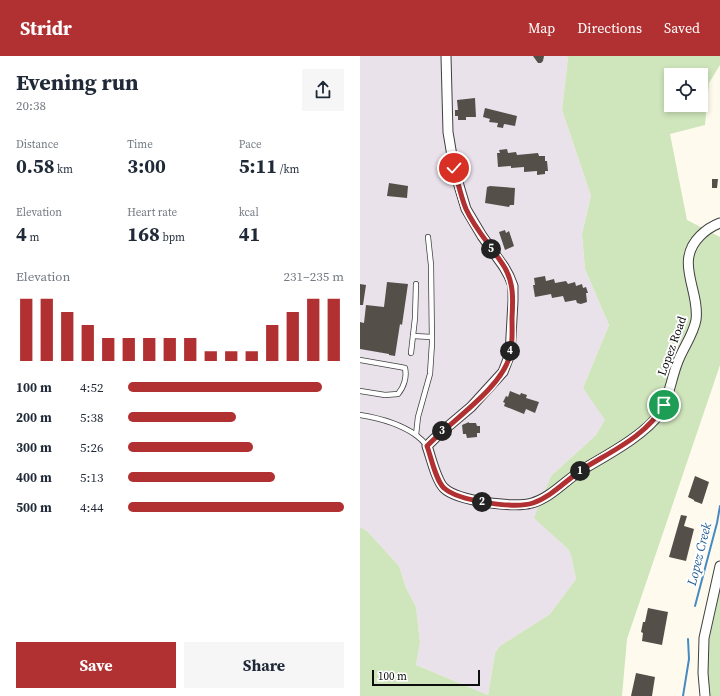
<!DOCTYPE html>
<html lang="en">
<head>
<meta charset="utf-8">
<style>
  :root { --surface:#fff; --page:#f6f6f7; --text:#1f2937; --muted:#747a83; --accent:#b13132 }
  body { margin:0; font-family:"Source Serif 4",serif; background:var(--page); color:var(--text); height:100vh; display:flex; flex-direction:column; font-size:15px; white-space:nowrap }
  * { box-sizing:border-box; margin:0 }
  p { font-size:13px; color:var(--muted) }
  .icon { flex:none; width:22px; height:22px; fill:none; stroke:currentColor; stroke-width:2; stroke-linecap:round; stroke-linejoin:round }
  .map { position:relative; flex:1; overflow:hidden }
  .side { display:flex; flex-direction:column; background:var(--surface); width:360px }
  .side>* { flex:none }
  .controls { position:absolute; left:304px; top:12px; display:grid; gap:8px }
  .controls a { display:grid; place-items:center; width:44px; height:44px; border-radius:0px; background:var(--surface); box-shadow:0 2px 6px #0003; font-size:20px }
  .scale { position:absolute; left:12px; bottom:10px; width:108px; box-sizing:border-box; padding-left:4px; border:2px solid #0d0d0d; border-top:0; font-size:11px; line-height:14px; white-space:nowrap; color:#0d0d0d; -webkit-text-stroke:3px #fff; paint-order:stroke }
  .pin { position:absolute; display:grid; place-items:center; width:34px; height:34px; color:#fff; margin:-17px; border:2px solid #fff; border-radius:50%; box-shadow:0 1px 4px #0007 }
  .km { position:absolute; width:20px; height:20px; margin:-10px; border-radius:50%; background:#222; color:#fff; font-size:11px; line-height:20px; text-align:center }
  .round { display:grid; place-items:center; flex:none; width:42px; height:42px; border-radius:0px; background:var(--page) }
  .overview { display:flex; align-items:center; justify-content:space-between; height:68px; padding:0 16px }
  h1 { font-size:22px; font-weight:700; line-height:30px }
  .figures { display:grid; grid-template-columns:repeat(3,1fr); gap:6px; height:68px; padding:4px 16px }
  .figures div { display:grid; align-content:center }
  .figures b { font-size:20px; font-weight:700 }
  .figures small { font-size:11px; font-weight:400 }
  .figures p { font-size:11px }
  .chart { height:112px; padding:8px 16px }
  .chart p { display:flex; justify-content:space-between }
  .chart svg { width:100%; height:72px; margin-top:4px; stroke:var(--accent); stroke-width:6 }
  .cta { display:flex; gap:8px; margin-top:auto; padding:8px 16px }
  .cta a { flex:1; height:46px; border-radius:0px; background:var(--accent); color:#fff; font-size:16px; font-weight:700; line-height:46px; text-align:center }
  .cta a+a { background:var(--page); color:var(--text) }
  ul { padding:0 16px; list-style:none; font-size:13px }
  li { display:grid; grid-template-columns:64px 48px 1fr; align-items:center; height:30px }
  li i { height:10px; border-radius:5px; background:var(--accent) }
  header { display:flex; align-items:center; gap:24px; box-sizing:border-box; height:56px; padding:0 20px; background:var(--accent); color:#fff }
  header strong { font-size:19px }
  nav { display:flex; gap:22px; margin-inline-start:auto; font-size:14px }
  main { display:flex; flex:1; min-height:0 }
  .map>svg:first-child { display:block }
</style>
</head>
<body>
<header>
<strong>Stridr</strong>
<nav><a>Map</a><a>Directions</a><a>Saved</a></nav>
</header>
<main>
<section class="side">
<div class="overview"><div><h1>Evening run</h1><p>20:38</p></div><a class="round"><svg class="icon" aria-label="share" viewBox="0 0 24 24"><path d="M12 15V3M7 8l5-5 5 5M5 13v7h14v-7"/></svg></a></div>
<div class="figures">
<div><p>Distance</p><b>0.58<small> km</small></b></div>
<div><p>Time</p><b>3:00</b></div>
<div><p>Pace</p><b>5:11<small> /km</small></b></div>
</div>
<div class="figures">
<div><p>Elevation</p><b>4<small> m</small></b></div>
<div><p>Heart rate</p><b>168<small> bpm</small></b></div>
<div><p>kcal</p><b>41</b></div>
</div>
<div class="chart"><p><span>Elevation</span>231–235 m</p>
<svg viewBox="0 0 160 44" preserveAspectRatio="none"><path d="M5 44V6M15 44V6M25 44V14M35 44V22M45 44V30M55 44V30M65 44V30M75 44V30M85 44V30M95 44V38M105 44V38M115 44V38M125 44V22M135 44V14M145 44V6M155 44V6"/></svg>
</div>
<ul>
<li><b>100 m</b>4:52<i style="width:90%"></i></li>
<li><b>200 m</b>5:38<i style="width:50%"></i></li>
<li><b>300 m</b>5:26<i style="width:58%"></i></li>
<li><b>400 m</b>5:13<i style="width:68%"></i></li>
<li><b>500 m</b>4:44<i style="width:100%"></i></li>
</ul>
<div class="cta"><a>Save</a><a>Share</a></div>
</section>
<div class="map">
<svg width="360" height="640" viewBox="0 0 360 640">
  <rect width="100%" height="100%" fill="#fefbee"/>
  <!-- industrial -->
  <polygon fill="#eae2eb" points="0,0 206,0 208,2 202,54 231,140 222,178 225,213 249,269 223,332 246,364 236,379 191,420 175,462 208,493 211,499 216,523 190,558 140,590 135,597 128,639 56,609 60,586 56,551 46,532 39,510 7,475 0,471"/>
  <!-- green -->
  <g fill="#cfe5bb" fill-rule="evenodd">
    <path d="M206,0H360V9L349,27L345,69L310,78L327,164L360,181V309L267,583L262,640H0V471L7,475L39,510L46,532L56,551L60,586L56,609L128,639L135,597L140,590L190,558L216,523L211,499L208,493L174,462L191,420L236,379L245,364L223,332L249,269L225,213L222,178L231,140L202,54L208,2ZM311,19H341V49H311Z"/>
    <polygon points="360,533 360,640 350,640 347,604 349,585"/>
  </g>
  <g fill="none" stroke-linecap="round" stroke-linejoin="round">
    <!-- stream -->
    <g stroke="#458ac1" stroke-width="2">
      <polyline points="335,550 357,467 360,450"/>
      <polyline points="323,640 329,603 328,583"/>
    </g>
  </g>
  <!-- building -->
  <g fill="#554f4a">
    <polygon points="173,0 184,0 183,5 181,7 178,7"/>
    <polygon points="115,42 116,61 106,61 106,64 98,64 98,60 95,60 95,54 98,54 97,44"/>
    <polygon points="125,52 157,60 155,70 144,68 143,72 137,71 138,67 129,66 130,63 123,61"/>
    <polygon points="147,93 148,97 156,96 157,99 178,97 179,100 185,100 185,105 187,105 188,115 185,115 185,118 177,119 177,115 164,116 164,111 151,112 151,110 138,111 137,97 140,97 139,94"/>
    <polygon points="352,123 358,123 357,132 352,132"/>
    <polygon points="29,127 48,130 47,142 27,140"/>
    <polygon points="130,130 155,132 154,149 150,149 149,151 125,147 127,131"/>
    <polygon points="145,174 146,177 149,175 154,190 145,194 139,176"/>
    <polygon points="185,220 186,225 194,223 195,227 206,225 208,228 215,226 216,230 222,228 223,232 226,231 228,237 226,237 227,246 221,248 217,247 216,244 205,246 203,240 192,242 191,238 175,241 173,229 175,229 174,222"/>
    <polygon points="27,226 48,228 42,269 40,268 35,300 29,299 29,298 0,293 0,266 4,267 6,249 24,251"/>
    <polygon points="0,228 6,229 3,249 0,249"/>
    <polygon points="150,335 160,339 161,337 167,339 166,342 179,346 175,357 166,353 164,358 144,350 145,347 143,346 146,340 148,341"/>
    <polygon points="109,366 109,367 116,367 117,370 120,370 120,377 117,377 117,381 107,382 106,378 103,378 102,369"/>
    <polygon points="335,420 349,426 342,448 334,445 334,444 328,441"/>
    <polygon points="321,459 327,460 324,470 334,473 326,505 309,501"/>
    <polygon points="288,552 308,556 302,589 282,585 283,577 281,576 283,566 285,566"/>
    <polygon points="276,617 295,621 292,640 271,640"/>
  </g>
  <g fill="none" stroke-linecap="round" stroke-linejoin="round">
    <defs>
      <g id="service">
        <polyline points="53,280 72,281"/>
        <polyline points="51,297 55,262 56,228"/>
        <path d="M0,304L40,311L45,312C47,321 44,331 38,338L25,339L0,335"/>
        <path d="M0,359C19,362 40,368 56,379C60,382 64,386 67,390"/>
        <polyline points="56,379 58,361 70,318 72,287 71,209 68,181"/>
      </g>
      <g id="minor">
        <path d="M86,0L88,76L94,112L100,133L106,153L122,180L144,211L149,220L153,230V245L150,298L143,316L111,351L79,378L67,390C71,401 76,424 84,432C97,445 154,452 172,447C193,441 208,421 227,411C249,398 286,378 300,357C309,342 311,324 317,308C322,293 333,280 336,264C340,234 314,206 340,180C346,174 352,170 360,167"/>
        <polyline points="345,640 343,617 344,582 360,510"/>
      </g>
    </defs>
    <!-- service casing -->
    <use href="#service" stroke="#404040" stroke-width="6"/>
    <!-- minor casing -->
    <use href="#minor" stroke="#404040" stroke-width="11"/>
    <!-- service -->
    <use href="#service" stroke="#fff" stroke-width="4.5"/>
    <!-- minor -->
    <use href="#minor" stroke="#fff" stroke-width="9"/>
  </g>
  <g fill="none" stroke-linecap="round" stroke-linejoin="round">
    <defs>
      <path id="route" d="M94,112C98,126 101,141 106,153C116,175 133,192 145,212C154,228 153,244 152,262C152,274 153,287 150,299C142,332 91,365 67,390C71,401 76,425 84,432C98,445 155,453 173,447C193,440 208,422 226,411C254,394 287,379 304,349"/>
    </defs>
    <!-- route casing -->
    <use href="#route" stroke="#fff" stroke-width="8"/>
    <!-- route -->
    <use href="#route" stroke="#b13132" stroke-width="5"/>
  </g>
  <g text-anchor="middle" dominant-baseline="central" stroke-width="4" stroke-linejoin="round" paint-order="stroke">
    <!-- street labels -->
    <g font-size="12" fill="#0d0d0d" stroke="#fff">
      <text transform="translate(312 290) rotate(-70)">Lopez Road</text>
    </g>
    <!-- water labels -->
    <g font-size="13" font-style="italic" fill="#215d94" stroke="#fff">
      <text transform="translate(339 498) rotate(-76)">Lopez Creek</text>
    </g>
  </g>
</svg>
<div class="controls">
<a><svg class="icon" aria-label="locate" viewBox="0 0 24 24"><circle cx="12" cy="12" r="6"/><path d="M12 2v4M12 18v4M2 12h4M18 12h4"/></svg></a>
</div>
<div class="scale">100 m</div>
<div class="pin" style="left:304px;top:349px;background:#1e9e55"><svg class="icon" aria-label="arrive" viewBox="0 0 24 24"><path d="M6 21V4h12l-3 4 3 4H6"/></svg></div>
<div class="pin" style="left:94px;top:112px;background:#d93025"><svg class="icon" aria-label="check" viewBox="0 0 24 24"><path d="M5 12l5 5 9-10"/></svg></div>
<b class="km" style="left:220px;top:415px">1</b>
<b class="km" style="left:122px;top:446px">2</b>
<b class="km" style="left:82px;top:375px">3</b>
<b class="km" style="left:150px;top:295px">4</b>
<b class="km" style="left:131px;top:193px">5</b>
</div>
</main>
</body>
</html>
